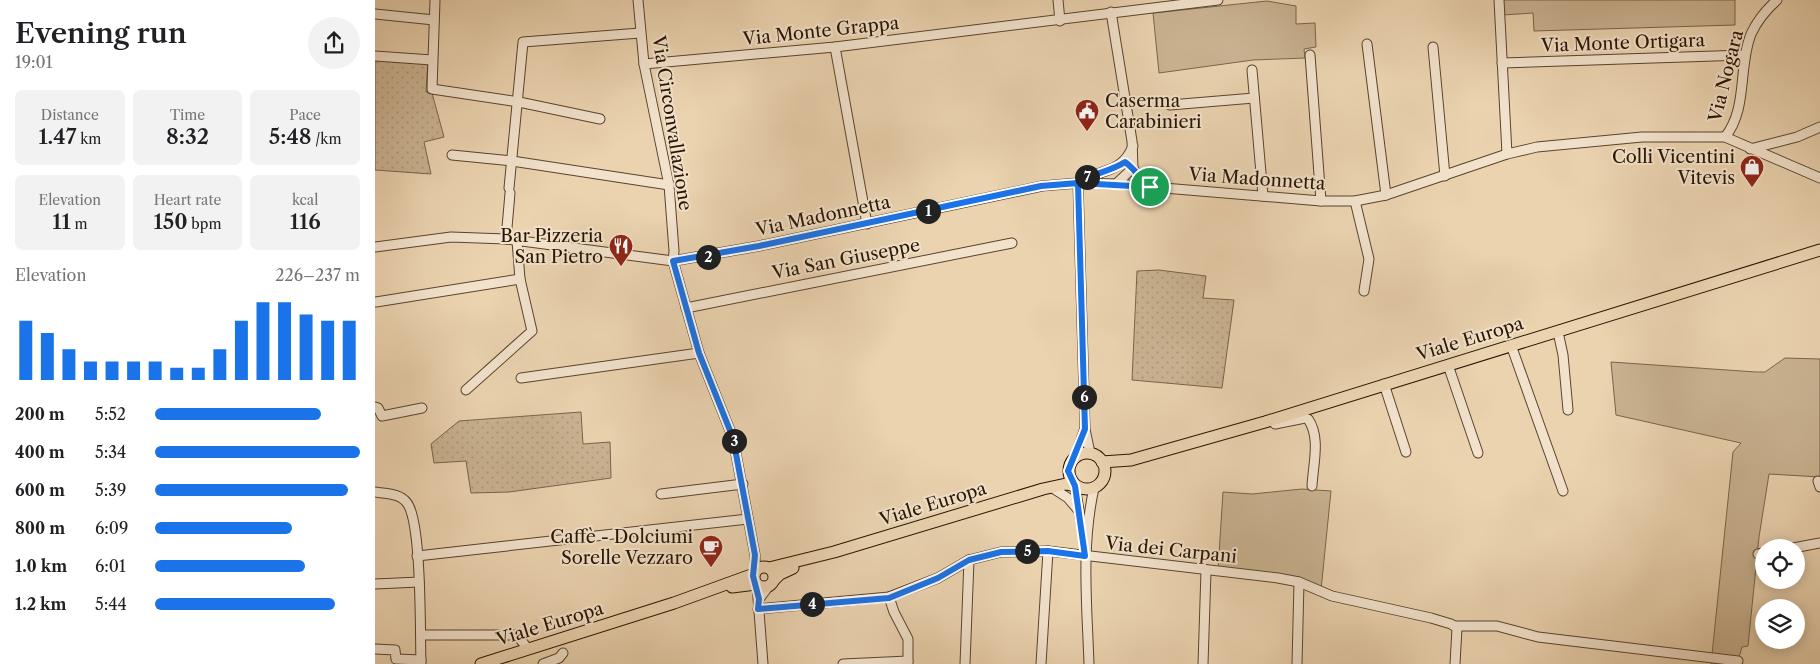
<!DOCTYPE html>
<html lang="en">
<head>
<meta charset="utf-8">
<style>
  :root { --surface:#fff; --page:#f2f2f2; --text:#202124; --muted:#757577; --accent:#1a73e8 }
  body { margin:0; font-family:"Libre Caslon Text",serif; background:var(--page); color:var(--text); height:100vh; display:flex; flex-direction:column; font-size:19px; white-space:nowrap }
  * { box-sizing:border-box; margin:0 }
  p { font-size:16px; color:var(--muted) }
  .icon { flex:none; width:28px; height:28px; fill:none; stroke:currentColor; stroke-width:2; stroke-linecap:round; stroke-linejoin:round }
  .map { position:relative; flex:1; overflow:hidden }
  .sheet { display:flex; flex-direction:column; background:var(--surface); width:375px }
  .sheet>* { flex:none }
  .tools { position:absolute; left:1380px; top:539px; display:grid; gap:10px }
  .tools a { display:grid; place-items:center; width:50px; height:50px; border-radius:50%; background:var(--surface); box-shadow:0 2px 12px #0003; font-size:25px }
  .pin { position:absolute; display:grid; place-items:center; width:42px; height:42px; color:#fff; margin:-21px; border:2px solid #fff; border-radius:50%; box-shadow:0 1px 5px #0007 }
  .km { position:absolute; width:25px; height:25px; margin:-12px; border-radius:50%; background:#222; color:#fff; font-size:14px; line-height:25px; text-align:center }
  .round { display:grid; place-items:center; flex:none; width:52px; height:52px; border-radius:26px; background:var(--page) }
  .summary { display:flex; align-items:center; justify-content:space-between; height:85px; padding:0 15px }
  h1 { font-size:28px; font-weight:600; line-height:38px }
  .stats { display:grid; grid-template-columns:repeat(3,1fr); gap:8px; height:85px; padding:5px 15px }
  .stats div { display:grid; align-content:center; border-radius:8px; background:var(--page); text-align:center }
  .stats b { font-size:21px; font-weight:600 }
  .stats small { font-size:14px; font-weight:400 }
  .stats p { font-size:14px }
  .chart { height:140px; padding:10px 15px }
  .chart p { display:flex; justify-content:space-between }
  .chart svg { width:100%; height:90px; margin-top:5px; stroke:var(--accent); stroke-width:6 }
  ul { padding:0 15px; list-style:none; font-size:16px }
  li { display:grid; grid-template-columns:80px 60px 1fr; align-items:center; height:38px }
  li i { height:12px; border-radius:6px; background:var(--accent) }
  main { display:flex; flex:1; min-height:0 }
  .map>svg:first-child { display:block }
</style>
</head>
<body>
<main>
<section class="sheet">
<div class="summary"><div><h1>Evening run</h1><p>19:01</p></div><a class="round"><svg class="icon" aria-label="share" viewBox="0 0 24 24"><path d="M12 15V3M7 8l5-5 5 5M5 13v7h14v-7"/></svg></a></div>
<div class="stats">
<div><p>Distance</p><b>1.47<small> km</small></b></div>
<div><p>Time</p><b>8:32</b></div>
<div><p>Pace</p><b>5:48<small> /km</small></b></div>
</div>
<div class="stats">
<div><p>Elevation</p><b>11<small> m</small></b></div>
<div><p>Heart rate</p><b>150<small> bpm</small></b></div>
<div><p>kcal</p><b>116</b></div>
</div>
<div class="chart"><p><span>Elevation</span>226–237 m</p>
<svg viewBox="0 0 160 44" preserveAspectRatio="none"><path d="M5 44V15M15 44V21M25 44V29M35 44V35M45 44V35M55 44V35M65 44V35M75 44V38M85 44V38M95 44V29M105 44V15M115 44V6M125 44V6M135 44V12M145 44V15M155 44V15"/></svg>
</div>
<ul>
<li><b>200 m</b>5:52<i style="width:81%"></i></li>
<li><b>400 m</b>5:34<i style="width:100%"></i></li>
<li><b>600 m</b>5:39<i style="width:94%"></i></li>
<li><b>800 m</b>6:09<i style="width:67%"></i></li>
<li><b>1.0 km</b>6:01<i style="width:73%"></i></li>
<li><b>1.2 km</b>5:44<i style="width:88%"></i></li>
</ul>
</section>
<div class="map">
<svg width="1445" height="664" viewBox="0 0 1445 664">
  <defs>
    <pattern id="park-dots" width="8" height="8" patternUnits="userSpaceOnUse" patternTransform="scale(1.25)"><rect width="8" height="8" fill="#cab392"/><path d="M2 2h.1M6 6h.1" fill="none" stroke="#ae997c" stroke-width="1.8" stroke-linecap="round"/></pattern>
  </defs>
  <rect width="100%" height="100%" fill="#ebd3b0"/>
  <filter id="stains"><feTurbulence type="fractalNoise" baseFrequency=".004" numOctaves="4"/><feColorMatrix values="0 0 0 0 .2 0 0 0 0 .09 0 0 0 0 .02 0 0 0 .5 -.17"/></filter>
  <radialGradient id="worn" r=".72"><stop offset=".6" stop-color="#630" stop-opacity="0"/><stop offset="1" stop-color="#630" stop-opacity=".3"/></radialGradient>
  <!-- grass -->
  <g fill="#cab392" stroke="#7a644a">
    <polygon points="1127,0 1360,0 1360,25 1159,31 1158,13 1128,15"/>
    <polygon points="892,1 921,6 921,24 940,23 941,47 929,49 930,58 878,60 784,73 778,13"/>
    <polygon points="1410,358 1445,359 1445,477 1394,474 1384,537 1373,646 1367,647 1363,661 1359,664 1336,664 1358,452 1366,443 1241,415 1236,362 1381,372 1390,372"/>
    <polygon points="927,489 956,491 946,590 843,570 848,492 877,494"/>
  </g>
  <!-- park -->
  <g fill="url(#park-dots)" stroke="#7a644a">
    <polygon points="0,55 53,61 51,92 57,93 69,137 49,142 56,174 0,170"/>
    <polygon points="784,270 831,276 828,298 859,300 847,388 757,380 762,271"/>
    <polygon points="206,412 208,444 235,442 236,478 134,492 96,493 91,461 59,463 56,444 84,421"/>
  </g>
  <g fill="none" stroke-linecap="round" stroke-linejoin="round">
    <defs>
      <g id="minor">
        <polyline points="60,0 57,89 144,102 225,119"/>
        <polyline points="263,0 269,64 294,185 299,251 298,261 324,353 358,438 380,555 380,571"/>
        <polyline points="683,0 685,21"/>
        <polyline points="1124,0 1132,154"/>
        <polyline points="736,12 757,141 758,168 764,179 773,186"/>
        <polyline points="0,14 59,20"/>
        <polyline points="992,44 1011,195"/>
        <polyline points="460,47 492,224"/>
        <polyline points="1058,47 1070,176"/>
        <polyline points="935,55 946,201"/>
        <polyline points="0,56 57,60"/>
        <polyline points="1127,63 1370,55"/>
        <polyline points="269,64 460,47 843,0"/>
        <polyline points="877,70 888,196"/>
        <polyline points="795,105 879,98"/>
        <path d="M1350,137C1373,109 1363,67 1376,34C1382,21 1392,9 1402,0"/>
        <polyline points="1375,149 1422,137 1445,127"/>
        <polyline points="77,155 137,161 294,185"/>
        <polyline points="741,184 758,168 754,165"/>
        <polyline points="134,188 148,42 265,33"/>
        <polyline points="980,201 994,259 989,291"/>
        <polyline points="131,239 135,193"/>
        <polyline points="0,247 76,237 131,239 298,261 384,246 667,186 703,183 741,184 946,201 980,201 1011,195 1132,154 1162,147 1267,137 1350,137 1445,178"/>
        <polyline points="1,302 145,279"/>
        <polyline points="311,308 637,243"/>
        <polyline points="1183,332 1188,355 1193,410"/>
        <polyline points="1136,345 1188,491"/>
        <polyline points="1073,365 1103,453"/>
        <polyline points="146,378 324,353"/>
        <polyline points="1009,384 1031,452"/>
        <polyline points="91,390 157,331 145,279 142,241"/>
        <polyline points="0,407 3,408 7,416 47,408"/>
        <path d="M900,424L930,418L933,419C946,437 938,465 937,486"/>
        <path d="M715,453L710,429L703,183C725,168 746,175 758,146"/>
        <polyline points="700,457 709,431"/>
        <polyline points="1443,481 1445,487"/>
        <polyline points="700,486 708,535"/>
        <polyline points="676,487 693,498 704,511"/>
        <path d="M0,492C11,494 25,493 32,503C47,522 45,635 46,664"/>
        <polyline points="286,494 368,484"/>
        <polyline points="1418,548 1445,543"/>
        <polyline points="1383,554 1389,553"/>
        <polyline points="42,556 373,519"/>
        <polyline points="0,584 44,582"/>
        <polyline points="382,585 388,664"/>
        <polyline points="514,597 519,612 533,639 533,664"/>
        <polyline points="384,599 393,587"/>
        <polyline points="383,609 514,597 563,578 594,560 626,552 673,551 903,578 924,582 957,596 1056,618 1076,624 1082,628 1080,664"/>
        <polyline points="1080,626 1122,626 1163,637 1363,661"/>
        <polyline points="46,635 142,635 153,649"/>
        <polyline points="0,649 20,650 21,659 46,660"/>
        <polyline points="168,664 184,658 188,653"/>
        <polyline points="468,664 533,661"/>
        <polyline points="590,664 594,560"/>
        <polyline points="666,664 673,551"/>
        <path d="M714,664C712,605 706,546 719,488"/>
        <polyline points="828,664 831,571"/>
        <polyline points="922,664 924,582"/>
      </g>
      <g id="major">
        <circle cx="712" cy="471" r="18"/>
        <polyline points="727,462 756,460 890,422 1445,250"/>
        <circle cx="389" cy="577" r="10"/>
        <polyline points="394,568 459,552 668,489 691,484 700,486"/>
        <polyline points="399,580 405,574 418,568"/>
        <polyline points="357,587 381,584"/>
        <polyline points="106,664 299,603 379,574"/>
      </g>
    </defs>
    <!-- minor casing -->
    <use href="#minor" stroke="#5a442d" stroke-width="11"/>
    <!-- major casing -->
    <use href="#major" stroke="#291501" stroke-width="13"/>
    <!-- minor -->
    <use href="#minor" stroke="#f2e2cc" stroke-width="9"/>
    <!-- major -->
    <use href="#major" stroke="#ebd3b0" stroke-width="11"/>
  </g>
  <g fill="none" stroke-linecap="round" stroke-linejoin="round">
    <defs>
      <path id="route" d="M775,187L703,183L666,186L384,246L298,261L324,353L358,438L380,555L378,576L384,599L383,609L514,598L563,578L594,560L626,552L673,551L710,556L700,486L693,471L710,429L703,183C717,173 735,172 750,162C760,169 765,179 775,187"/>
    </defs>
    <!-- route casing -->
    <use href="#route" stroke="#fff" stroke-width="10"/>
    <!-- route -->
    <use href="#route" stroke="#1a73e8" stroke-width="6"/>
  </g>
  <!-- icons -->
  <defs>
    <symbol id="civic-pin" viewBox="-11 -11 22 30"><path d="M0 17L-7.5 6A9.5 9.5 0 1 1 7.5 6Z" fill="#8f2418" stroke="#f2e2cc"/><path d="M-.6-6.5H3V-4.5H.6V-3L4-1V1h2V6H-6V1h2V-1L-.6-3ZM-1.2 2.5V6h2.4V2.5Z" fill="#fff"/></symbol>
    <symbol id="shop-pin" viewBox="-11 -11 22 30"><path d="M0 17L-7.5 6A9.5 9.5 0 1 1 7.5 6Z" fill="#8f2418" stroke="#f2e2cc"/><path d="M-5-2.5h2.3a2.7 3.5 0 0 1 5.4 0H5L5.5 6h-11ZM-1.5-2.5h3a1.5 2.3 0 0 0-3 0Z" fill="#fff"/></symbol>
    <symbol id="restaurant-pin" viewBox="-11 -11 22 30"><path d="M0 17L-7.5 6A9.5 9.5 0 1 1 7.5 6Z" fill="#8f2418" stroke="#f2e2cc"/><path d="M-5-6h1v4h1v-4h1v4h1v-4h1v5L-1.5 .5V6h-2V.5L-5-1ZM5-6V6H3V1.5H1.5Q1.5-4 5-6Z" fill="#fff"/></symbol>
    <symbol id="cafe-pin" viewBox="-11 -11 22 30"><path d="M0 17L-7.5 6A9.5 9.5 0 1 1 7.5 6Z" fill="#8f2418" stroke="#f2e2cc"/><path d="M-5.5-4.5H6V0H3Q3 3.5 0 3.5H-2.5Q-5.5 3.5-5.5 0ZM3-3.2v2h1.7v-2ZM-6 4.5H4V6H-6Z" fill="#fff"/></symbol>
  </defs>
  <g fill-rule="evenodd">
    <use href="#civic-pin" x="698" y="97" width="28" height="38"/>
    <use href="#shop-pin" x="1363" y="153" width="28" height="38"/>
    <use href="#restaurant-pin" x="232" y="232" width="28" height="38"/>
    <use href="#cafe-pin" x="322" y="533" width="28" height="38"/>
  </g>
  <g text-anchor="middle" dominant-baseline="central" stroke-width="4" stroke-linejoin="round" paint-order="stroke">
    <!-- street labels -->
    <g font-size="18" fill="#291501" stroke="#f2e2cc">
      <text transform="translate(446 31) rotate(-6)">Via Monte Grappa</text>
      <text transform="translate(1248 43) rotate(-2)">Via Monte Ortigara</text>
      <text transform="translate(1351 76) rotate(-76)">Via Nogara</text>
      <text transform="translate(297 123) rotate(81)">Via Circonvallazione</text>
      <text transform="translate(882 179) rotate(4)">Via Madonnetta</text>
      <text transform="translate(448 216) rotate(-12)">Via Madonnetta</text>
      <text transform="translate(471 259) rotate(-11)">Via San Giuseppe</text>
      <text transform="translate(1095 339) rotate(-17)">Viale Europa</text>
      <text transform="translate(558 504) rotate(-17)">Viale Europa</text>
      <text transform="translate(796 550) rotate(6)">Via dei Carpani</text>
      <text transform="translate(175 624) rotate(-17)">Viale Europa</text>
    </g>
    <!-- poi labels -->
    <g font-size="18" fill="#291501" stroke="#f2e2cc" text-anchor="end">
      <text x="730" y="101" text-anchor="start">Caserma<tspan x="730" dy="21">Carabinieri</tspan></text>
      <text x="1360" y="157">Colli Vicentini<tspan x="1360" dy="21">Vitevis</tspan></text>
      <text x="228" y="236">Bar Pizzeria<tspan x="228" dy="21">San Pietro</tspan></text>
      <text x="318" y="537">Caffè - Dolciumi<tspan x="318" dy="21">Sorelle Vezzaro</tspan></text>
    </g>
  </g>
  <rect width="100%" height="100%" filter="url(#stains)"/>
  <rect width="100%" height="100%" fill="url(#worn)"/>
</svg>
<div class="tools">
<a><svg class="icon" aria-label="locate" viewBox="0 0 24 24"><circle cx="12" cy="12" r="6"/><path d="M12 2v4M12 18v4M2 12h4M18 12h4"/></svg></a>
<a><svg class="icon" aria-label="layers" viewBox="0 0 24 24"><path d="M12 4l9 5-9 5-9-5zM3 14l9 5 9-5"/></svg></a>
</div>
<div class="pin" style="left:775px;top:187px;background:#1e9e55"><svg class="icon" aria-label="arrive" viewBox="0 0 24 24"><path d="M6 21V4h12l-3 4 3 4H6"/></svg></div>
<b class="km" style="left:553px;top:211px">1</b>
<b class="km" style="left:333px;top:257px">2</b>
<b class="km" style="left:359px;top:441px">3</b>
<b class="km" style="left:437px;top:604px">4</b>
<b class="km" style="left:652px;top:551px">5</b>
<b class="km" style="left:709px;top:397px">6</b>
<b class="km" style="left:712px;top:177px">7</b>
</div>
</main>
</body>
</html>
